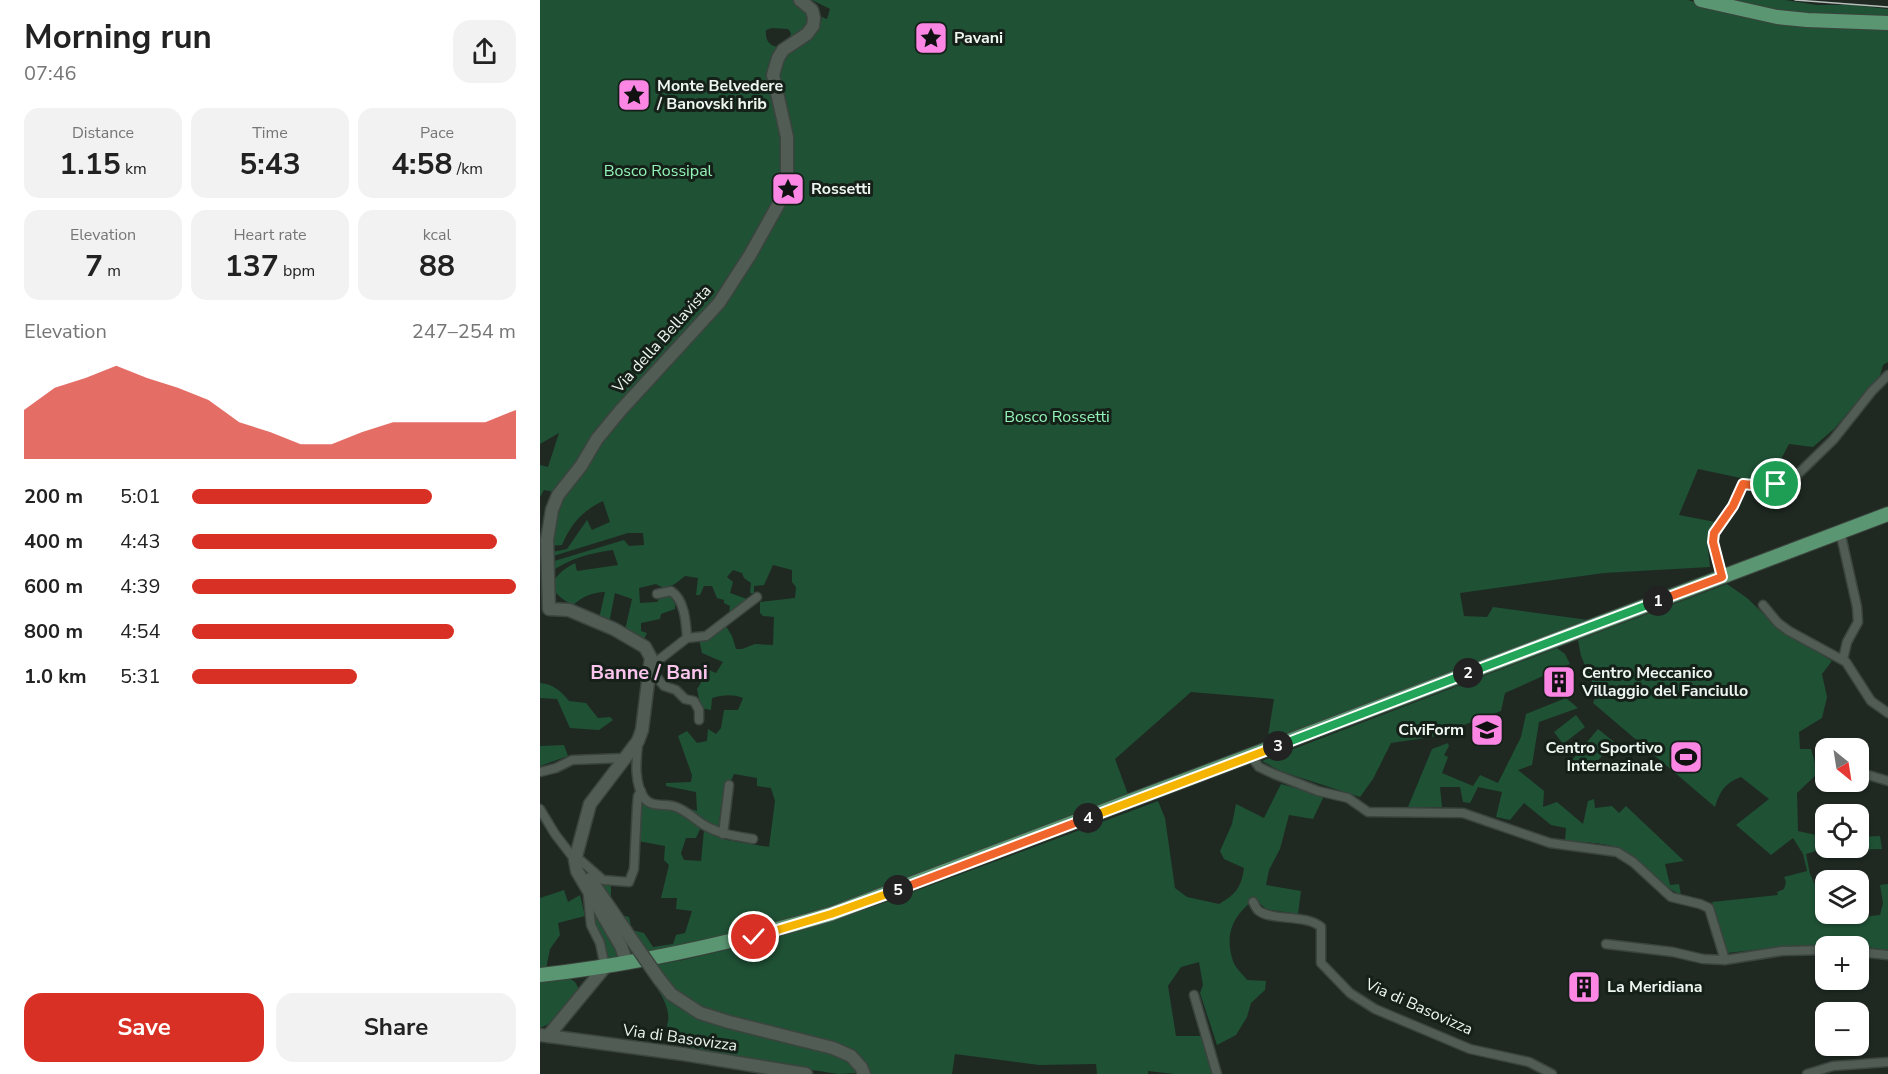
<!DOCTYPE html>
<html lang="en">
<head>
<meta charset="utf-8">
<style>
  :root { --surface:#fff; --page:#f2f2f2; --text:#222; --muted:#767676; --accent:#d93025 }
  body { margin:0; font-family:"Nunito Sans",sans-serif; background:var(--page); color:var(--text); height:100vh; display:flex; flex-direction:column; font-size:22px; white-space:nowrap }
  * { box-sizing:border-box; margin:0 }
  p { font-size:20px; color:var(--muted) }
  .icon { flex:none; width:33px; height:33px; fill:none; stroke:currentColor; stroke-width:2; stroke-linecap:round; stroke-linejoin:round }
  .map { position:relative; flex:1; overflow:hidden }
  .drawer { display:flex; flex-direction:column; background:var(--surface); width:540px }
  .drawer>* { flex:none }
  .needle { width:39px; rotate:150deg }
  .tools { position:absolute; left:1275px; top:738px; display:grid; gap:12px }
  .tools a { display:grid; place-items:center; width:54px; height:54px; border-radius:12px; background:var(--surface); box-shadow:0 2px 4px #0004; font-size:30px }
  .pin { position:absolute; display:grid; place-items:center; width:51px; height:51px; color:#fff; margin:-26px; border:3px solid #fff; border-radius:50%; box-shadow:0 2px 6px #0007 }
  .km { position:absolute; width:30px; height:30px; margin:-15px; border-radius:50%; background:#222; color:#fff; font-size:16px; line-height:30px; text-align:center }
  .round { display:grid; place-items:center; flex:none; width:63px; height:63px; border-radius:18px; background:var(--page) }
  .overview { display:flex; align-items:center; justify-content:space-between; height:102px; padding:0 24px }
  h1 { font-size:33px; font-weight:700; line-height:45px }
  .stats { display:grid; grid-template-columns:repeat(3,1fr); gap:9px; height:102px; padding:6px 24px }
  .stats div { display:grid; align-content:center; border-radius:15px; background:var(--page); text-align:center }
  .stats b { font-size:30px; font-weight:700 }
  .stats small { font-size:16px; font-weight:400 }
  .stats p { font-size:16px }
  .chart { height:168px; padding:12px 24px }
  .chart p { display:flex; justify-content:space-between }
  .chart svg { width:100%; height:108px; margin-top:6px; fill:var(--accent); opacity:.7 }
  .action { display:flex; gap:12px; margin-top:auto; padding:12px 24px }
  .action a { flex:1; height:69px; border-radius:18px; background:var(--accent); color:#fff; font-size:24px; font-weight:700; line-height:69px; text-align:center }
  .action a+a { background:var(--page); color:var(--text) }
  ul { padding:0 24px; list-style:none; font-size:20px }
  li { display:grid; grid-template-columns:96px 72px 1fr; align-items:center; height:45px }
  li i { height:15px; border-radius:8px; background:var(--accent) }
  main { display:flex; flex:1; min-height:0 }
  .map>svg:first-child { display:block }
</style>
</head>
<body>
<main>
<section class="drawer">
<div class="overview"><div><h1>Morning run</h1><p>07:46</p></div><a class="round"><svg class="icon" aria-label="share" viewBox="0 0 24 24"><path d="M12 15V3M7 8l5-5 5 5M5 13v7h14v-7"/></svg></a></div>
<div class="stats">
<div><p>Distance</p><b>1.15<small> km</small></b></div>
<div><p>Time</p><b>5:43</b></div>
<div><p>Pace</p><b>4:58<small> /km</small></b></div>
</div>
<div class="stats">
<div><p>Elevation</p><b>7<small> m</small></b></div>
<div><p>Heart rate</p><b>137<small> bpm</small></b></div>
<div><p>kcal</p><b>88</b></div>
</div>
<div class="chart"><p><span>Elevation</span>247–254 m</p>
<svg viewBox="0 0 160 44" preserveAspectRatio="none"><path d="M0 44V24L10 15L20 11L30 6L40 11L50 15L60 20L70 29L80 33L90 38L100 38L110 33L120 29L130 29L140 29L150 29L160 24V44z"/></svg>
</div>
<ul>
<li><b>200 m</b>5:01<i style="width:74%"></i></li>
<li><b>400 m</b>4:43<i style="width:94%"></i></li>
<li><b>600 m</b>4:39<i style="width:100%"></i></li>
<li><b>800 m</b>4:54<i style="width:81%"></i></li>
<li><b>1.0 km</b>5:31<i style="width:51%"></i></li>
</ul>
<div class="action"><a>Save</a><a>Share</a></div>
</section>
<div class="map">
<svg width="1348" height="1074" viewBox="0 0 1348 1074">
  <rect width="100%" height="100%" fill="#1f2922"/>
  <!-- green -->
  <g fill="#1f5135">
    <path d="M0,0H255L270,12L268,28L249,42L251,33L248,29L232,28L226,30C225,43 231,47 243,47L232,63L245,154L238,198L178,299L47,448L15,492L4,490L0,497V465L8,467L19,433L0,444Z"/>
    <path d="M272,0H1148L1158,3L1348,28V362L1343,365L1340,375L1294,429L1273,447L1249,444L1230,480L1215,481L1158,469L1139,515L1175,522L1167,540L1170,567L1064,573L920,593L924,616L947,617L953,607L1048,620L727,742L734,699L651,692L575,759L589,797L323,896L258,918L107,953L60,884L71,885V899L81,915L89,917L92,930L104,933L113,947L133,944L136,935L145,933L152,911L136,909L137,898H121L129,865L124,860L125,846L98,841L101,800L147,816L161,827L156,838H146L141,853L144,860L161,861L164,830L187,840L229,847L235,801L231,788L217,786V778L194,774L191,781H185L178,829L147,808L157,811L156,792L126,786V783L151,782L152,775L138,736L147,731L157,743L167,741L168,729L176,734L181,728L184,710H198L203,698C192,694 183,695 172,698L171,710L161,708L157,689L161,683L156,677L152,675L162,667L176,673L183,662L162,653L159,639L186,626L192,636L196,649H202L215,644L233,645L234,617L223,616L220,613V602L255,598L256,587L252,582V570L233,565L224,585L214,586V594L210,593L211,583L204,578L202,573L193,570L187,577L193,582L190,593L207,599L189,613L190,606L184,603V600L177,598L172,586H164L160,595H156L158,578L145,576C136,583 128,592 116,584L99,588L100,603L117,602L120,597L130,595L135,604V609L121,614L120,619L101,623V631L107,633L103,641L85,630L92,599L75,593L69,623L59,619L65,592C53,592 42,597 33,605C4,591 9,577 35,563L37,571L78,565L73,550C49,553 30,559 10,572L11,562L84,540L89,546L104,545L103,533H88L10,557L12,552L27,549L47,520L52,530L70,522L63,501C42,511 31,524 22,545L9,546L22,491L70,430L151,340L245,199L238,79C244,46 259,47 280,26L282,17L287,19L290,9Z"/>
    <polygon points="1181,0 1245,0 1277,5 1312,5 1348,9 1348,18 1259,14"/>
    <path d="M1187,584L1207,598L1237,627L1292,661L1282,674L1287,697L1282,718L1259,732L1260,749H1271L1278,773L1257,793L1258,831L1285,837L1286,848H1318L1319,837L1340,836L1342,849L1276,851L1266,854L1270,874L1277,889L1285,888L1286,914H1318L1319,908L1321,917L1340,915L1343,903L1340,885L1348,884V950L1318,946L1262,945L1187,953L1172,902L1238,895L1237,892L1244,889L1246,882L1244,877L1267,871L1263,854L1253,838L1231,855L1196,825L1229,799L1201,777C1185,783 1180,791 1175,807L1053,703L1057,693L1041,656L1038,640Z"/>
    <polygon points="1017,648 1025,654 1030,664 965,693 961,711 892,737 851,743 833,779 820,797 740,771 722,761"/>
    <path d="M0,683C13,684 21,691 29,701L46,703L58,718L70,717L73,720L59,730L30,728L17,699L0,698Z"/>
    <path d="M1026,698L1038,708L999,722L992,765L978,770L1004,791L1003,807L1017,802L1043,824L1048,801L1054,799L1055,808L1072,806L1079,813L1086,806L1144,861L1125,864L1130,885L1139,884L1141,895C1118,884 1103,862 1081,850C1068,842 1040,842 1025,841L1026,828L1011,825L984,803L970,820L956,817L962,792L938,787L930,803L923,802L920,787H900L902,807H868L892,749L908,743L909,746L904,755L908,757L902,773L933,786L940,775L958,783L981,737L986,714Z"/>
    <polygon points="1036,715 1045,727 1023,744 1014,732"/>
    <polygon points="1058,729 1074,742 1047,773 1032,760"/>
    <polygon points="24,745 28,756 0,766 0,746"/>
    <path d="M741,784L784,796L773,819L749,815L740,849L729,870L726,885L761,891L758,914L726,909L715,899C693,915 684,934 693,961C695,968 703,974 707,980L726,981L725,990L711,1003L707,1017L696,1035L677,1045L660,993L663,985L659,962L641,967L628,986L636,1036H661L673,1074H634L608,1071V1074H557L556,1064L499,1065L415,1054L412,1074H330L321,1059L174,1012C153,1003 139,993 123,976L126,996L140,1008L158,1018L300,1056L312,1065L318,1073L298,1074L151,1051L140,1043L127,1026C134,1005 113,984 102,967L143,960L207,945L335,906L618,801L625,818L635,888L647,897L679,904C696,894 701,888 704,868L684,859L680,851L692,824L696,804L724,818Z"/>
    <polygon points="24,890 28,902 40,895 45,916 18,923 20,935 10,949 6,969 0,969 0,898"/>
    <polygon points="53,909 79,955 76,961 68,961 57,930"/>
    <polygon points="29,978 35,982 39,989 13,1022 0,1028 0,981"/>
  </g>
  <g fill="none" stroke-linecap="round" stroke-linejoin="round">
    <defs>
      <g id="street">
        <polyline points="1300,531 1317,607 1318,622 1307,642 1303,659"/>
        <polyline points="1182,577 1173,542 1175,533 1193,506 1203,485 1222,486 1236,484 1249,479 1258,474 1293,440 1332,391 1348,375"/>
        <path d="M117,594L131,591C145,600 146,623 147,638"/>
        <polyline points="1223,605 1238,623 1249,631 1306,662 1331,701 1348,713"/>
        <polyline points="111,666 147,638 166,636 217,597"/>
        <polyline points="111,670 124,686 136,690 145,699 154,701 159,710 159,720"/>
        <path d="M98,744C96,761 94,785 105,799C113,808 126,803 136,807C147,811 154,819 164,825C179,834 195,836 213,839"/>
        <polyline points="711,756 719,767 734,774 778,791 808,798 828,812 923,813 1010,843 1077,852 1093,862 1131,897 1160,904 1169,908 1185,960 1242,951 1286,950"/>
        <polyline points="1280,765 1286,765"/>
        <polyline points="0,772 16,768 32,760 83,758"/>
        <polyline points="1318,772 1348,781"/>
        <polyline points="0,809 15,834 35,860 39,859 63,880 89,882 94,869 97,806 98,796 101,791"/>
        <polyline points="183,834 189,785"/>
        <polyline points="48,896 51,925 60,943 65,967"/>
        <path d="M713,902C715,905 716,909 719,911C732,921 766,914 781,927V963L810,993L835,1009L930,1049L989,1062L1012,1074"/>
        <polyline points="1066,944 1133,952 1163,959 1185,960"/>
        <polyline points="1318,952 1348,955"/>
        <polyline points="654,995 677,1074"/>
        <polyline points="1267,1074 1293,1066 1348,1062"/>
      </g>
      <g id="secondary">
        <polyline points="50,879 94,943"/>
        <polyline points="87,963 81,946 37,871 35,860 50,804 98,741 102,730 111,658 105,647 74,629 29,610 9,609 7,540 12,510 18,495 41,466 57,439 80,411 179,303 210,255 243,196 247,173 247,137 233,75 238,58 243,50 267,34 273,26 274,18 272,10 260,0"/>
        <polyline points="119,979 131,994 160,1013 189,1022 293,1048 311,1056 321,1067 324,1074"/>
        <polyline points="0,1035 143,1054 266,1074"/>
        <polyline points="8,1036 65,967"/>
      </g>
      <g id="primary">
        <polyline points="1161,0 1237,17 1267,20 1348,23"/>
        <path d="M0,975C99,964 195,942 291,914L1348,514"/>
      </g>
    </defs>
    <!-- street casing -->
    <use href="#street" stroke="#3b443e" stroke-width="11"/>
    <!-- secondary casing -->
    <use href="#secondary" stroke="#3b443e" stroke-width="15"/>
    <!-- primary casing -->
    <use href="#primary" stroke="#3b443e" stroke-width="16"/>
    <!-- street -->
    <use href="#street" stroke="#505c54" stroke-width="8"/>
    <!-- secondary -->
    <use href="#secondary" stroke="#505c54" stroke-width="12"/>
    <!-- primary -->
    <use href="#primary" stroke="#5b9672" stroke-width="14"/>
    <!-- tram -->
    <polyline stroke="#b7bfba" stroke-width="1.5" points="1255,0 1348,7"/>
    <defs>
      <polyline id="secondary-bridge" points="94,943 119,979"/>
    </defs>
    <!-- secondary-bridge casing -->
    <use href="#secondary-bridge" stroke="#3b443e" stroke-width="15" stroke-linecap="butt"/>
    <!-- secondary-bridge -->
    <use href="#secondary-bridge" stroke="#505c54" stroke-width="12"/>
  </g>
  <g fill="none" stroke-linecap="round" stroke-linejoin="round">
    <defs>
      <polyline id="split-1" points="1118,601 1182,577 1173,542 1174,533 1193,506 1203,484 1222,486 1236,484"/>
      <polyline id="split-2" points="928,673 1118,601"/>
      <polyline id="split-3" points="738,746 928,673"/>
      <polyline id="split-4" points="548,818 738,746"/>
      <polyline id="split-5" points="358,890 548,818"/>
      <polyline id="split-6" points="214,937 291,914 358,890"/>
    </defs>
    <!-- split-1 casing -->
    <use href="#split-1" stroke="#fff" stroke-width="12"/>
    <!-- split-2 casing -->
    <use href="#split-2" stroke="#fff" stroke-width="12"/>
    <!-- split-3 casing -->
    <use href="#split-3" stroke="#fff" stroke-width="12"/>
    <!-- split-4 casing -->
    <use href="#split-4" stroke="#fff" stroke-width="12"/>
    <!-- split-5 casing -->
    <use href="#split-5" stroke="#fff" stroke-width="12"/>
    <!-- split-6 casing -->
    <use href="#split-6" stroke="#fff" stroke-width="12"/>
    <!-- split-1 -->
    <use href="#split-1" stroke="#f0652b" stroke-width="8"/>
    <!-- split-2 -->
    <use href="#split-2" stroke="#22a559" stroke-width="8"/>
    <!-- split-3 -->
    <use href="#split-3" stroke="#22a559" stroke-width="8"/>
    <!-- split-4 -->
    <use href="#split-4" stroke="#f5b400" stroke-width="8"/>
    <!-- split-5 -->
    <use href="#split-5" stroke="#f0652b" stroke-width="8"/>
    <!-- split-6 -->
    <use href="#split-6" stroke="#f5b400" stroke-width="8"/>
  </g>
  <!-- icons -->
  <defs>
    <symbol id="sight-square" viewBox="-11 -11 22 22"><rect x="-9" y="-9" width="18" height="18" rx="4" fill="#fc86e4" stroke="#152019"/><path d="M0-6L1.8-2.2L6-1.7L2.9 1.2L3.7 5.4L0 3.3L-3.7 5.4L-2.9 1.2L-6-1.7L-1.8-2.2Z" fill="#111"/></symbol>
    <symbol id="building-square" viewBox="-11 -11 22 22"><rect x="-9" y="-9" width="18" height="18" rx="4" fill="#fc86e4" stroke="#152019"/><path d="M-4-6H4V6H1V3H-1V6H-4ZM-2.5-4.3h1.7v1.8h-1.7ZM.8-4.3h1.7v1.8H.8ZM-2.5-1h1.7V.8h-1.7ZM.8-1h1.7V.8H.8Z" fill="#111"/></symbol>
    <symbol id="school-square" viewBox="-11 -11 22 22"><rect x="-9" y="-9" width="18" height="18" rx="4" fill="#fc86e4" stroke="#152019"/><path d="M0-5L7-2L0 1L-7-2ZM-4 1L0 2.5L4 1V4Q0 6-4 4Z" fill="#111"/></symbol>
    <symbol id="stadium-square" viewBox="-11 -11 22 22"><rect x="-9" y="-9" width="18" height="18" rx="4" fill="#fc86e4" stroke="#152019"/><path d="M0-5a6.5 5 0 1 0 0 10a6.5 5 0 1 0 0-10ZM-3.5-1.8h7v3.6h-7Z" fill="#111"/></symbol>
  </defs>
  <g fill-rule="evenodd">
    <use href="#sight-square" x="372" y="19" width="38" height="38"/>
    <use href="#sight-square" x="75" y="76" width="38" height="38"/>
    <use href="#sight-square" x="229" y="170" width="38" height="38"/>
    <use href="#building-square" x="1000" y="663" width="38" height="38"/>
    <use href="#school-square" x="928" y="711" width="38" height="38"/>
    <use href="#stadium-square" x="1127" y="738" width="38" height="38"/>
    <use href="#building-square" x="1025" y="968" width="38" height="38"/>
  </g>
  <g text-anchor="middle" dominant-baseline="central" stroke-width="6" stroke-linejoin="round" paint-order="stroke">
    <!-- poi labels -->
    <g font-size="16" font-weight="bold" fill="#eff6f1" stroke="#152019" text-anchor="start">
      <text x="414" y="38">Pavani</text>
      <text x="117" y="86">Monte Belvedere<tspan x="117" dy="18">/ Banovski hrib</tspan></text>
      <text x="271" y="189">Rossetti</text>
      <text x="1042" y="673">Centro Meccanico<tspan x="1042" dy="18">Villaggio del Fanciullo</tspan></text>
      <text x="924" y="730" text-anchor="end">CiviForm</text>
      <text x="1123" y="748" text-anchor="end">Centro Sportivo<tspan x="1123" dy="18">Internazinale</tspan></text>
      <text x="1067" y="987">La Meridiana</text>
    </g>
    <!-- park labels -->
    <g font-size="16" fill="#93f4b7" stroke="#152019">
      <text x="118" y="171">Bosco Rossipal</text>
      <text x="517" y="417">Bosco Rossetti</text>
    </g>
    <!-- street labels -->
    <g font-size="16" fill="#eff6f1" stroke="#152019">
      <text transform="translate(122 339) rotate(-48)">Via della Bellavista</text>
      <text transform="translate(879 1007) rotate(24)">Via di Basovizza</text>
      <text transform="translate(140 1038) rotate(8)">Via di Basovizza</text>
    </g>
    <!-- quarter labels -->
    <g font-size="20" font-weight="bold" fill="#fbc5ed" stroke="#152019">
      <text x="109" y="672">Banne / Bani</text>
    </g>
  </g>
</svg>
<div class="tools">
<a><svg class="needle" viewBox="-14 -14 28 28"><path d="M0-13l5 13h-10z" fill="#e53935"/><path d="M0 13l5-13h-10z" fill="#767676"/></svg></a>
<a><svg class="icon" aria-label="locate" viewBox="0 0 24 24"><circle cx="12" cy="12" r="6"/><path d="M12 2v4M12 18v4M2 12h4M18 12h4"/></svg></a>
<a><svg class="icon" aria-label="layers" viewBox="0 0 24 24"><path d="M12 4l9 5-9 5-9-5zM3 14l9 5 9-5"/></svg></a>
<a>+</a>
<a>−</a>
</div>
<div class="pin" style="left:1236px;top:484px;background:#1e9e55"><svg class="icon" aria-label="arrive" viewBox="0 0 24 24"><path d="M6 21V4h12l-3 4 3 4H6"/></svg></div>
<div class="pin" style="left:214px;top:937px;background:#d93025"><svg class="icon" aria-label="check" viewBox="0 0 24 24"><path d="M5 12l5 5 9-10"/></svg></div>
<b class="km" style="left:1118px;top:601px">1</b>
<b class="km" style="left:928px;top:673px">2</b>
<b class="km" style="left:738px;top:746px">3</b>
<b class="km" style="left:548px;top:818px">4</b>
<b class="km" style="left:358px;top:890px">5</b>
</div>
</main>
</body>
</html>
